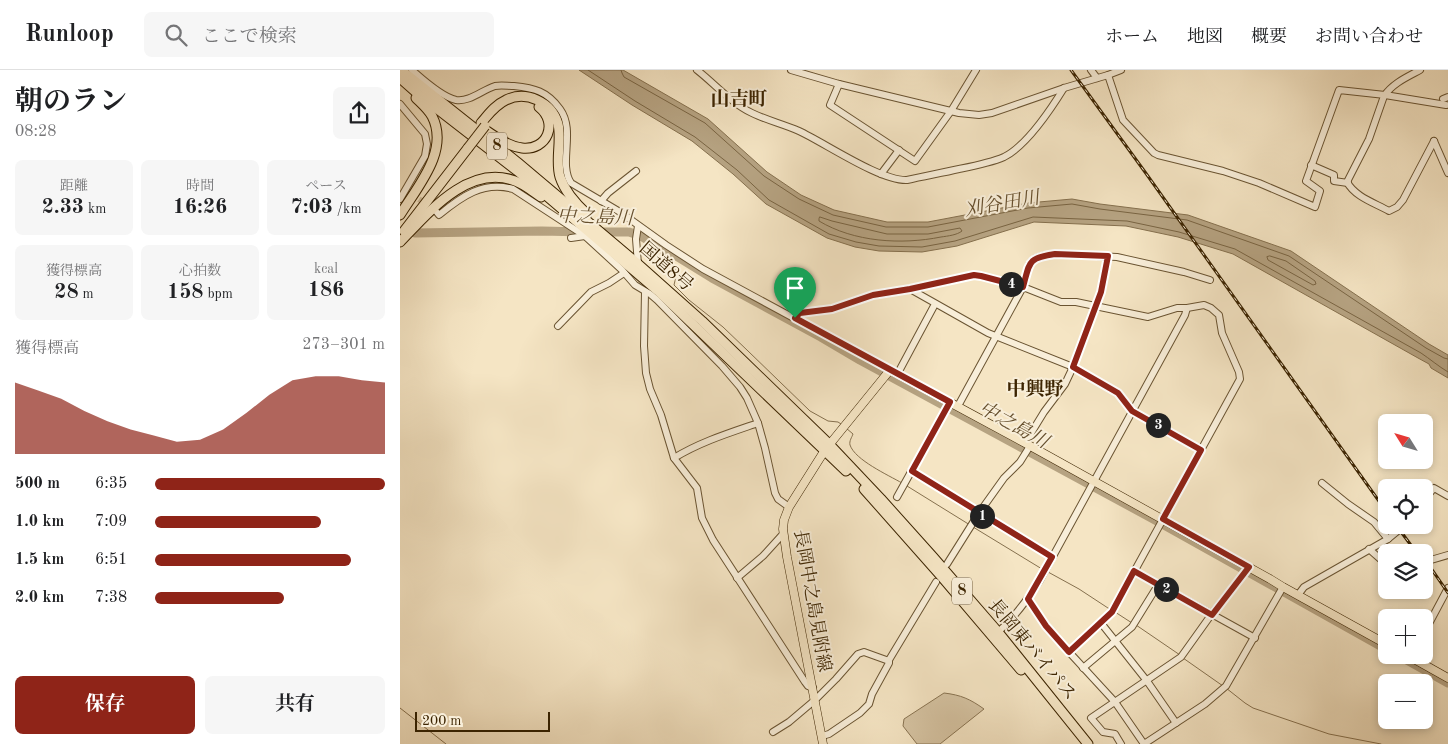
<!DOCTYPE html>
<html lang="ja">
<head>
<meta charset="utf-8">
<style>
  :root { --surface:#fff; --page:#f6f6f6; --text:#202124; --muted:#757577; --line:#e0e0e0; --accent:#8f2418 }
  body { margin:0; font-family:"Old Standard TT","Noto Serif JP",serif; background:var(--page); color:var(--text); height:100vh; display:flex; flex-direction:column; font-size:19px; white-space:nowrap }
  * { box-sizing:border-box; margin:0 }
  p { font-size:16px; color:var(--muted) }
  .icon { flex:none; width:28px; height:28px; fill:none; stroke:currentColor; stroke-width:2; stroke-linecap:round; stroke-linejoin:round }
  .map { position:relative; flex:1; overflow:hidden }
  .panel { display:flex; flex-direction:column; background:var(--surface); width:400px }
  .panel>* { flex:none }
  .needle { width:32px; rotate:307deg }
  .controls { position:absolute; left:978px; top:344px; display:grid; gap:10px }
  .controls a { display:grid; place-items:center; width:55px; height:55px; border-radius:8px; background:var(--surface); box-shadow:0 2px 8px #0003; font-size:25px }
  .scale { position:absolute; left:15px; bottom:12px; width:135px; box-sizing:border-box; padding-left:5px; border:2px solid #3c2401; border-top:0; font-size:14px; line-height:18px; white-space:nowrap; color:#3c2401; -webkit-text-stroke:4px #f8eed9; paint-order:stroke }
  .pin { position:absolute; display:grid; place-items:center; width:42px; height:42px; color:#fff; margin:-51px -21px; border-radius:50% 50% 50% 0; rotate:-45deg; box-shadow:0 0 5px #0007 }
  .pin .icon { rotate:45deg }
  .km { position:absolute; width:25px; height:25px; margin:-12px; border-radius:50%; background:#222; color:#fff; font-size:14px; line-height:25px; text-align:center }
  .round { display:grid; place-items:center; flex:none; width:52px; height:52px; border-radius:8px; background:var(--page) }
  .summary { display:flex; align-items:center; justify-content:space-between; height:85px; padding:0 15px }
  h1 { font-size:28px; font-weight:700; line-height:38px }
  .stats { display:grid; grid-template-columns:repeat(3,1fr); gap:8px; height:85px; padding:5px 15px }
  .stats div { display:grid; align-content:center; border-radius:8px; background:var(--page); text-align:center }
  .stats b { font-size:21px; font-weight:700 }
  .stats small { font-size:14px; font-weight:400 }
  .stats p { font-size:14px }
  .chart { height:140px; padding:10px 15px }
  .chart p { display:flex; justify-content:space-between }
  .chart svg { width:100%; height:90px; margin-top:5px; fill:var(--accent); opacity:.7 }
  .button { display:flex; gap:10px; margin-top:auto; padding:10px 15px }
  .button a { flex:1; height:58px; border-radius:8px; background:var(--accent); color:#fff; font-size:20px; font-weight:700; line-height:58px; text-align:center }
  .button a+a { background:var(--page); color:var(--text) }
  ul { padding:0 15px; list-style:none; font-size:16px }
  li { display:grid; grid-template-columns:80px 60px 1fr; align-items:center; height:38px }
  li i { height:12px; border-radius:6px; background:var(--accent) }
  header { display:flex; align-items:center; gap:30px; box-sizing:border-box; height:70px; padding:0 25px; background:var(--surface); border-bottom:1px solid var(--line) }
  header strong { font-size:24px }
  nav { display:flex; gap:28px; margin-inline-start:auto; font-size:18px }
  .search { width:350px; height:45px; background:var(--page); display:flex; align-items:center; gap:12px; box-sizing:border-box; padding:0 18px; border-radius:8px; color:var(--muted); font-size:19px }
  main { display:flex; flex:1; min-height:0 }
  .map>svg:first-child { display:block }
</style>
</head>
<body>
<header>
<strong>Runloop</strong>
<div class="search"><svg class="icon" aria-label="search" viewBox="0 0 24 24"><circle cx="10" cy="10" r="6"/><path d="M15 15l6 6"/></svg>ここで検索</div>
<nav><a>ホーム</a><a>地図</a><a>概要</a><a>お問い合わせ</a></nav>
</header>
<main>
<section class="panel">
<div class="summary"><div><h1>朝のラン</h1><p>08:28</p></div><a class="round"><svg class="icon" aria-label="share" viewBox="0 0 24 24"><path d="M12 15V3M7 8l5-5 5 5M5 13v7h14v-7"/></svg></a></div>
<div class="stats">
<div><p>距離</p><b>2.33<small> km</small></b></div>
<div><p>時間</p><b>16:26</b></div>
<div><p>ペース</p><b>7:03<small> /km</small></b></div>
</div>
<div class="stats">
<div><p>獲得標高</p><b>28<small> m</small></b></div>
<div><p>心拍数</p><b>158<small> bpm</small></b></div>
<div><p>kcal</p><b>186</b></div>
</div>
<div class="chart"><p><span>獲得標高</span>273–301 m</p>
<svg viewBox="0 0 160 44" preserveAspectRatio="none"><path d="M0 44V9L10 13L20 17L30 23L40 28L50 32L60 35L70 38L80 37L90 32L100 24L110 15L120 8L130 6L140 6L150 8L160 9V44z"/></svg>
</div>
<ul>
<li><b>500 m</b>6:35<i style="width:100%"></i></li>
<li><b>1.0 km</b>7:09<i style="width:72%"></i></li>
<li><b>1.5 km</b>6:51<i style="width:85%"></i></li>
<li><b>2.0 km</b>7:38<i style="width:56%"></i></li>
</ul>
<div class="button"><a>保存</a><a>共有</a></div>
</section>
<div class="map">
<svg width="1048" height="674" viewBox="0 0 1048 674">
  <rect width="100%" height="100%" fill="#f5e5c4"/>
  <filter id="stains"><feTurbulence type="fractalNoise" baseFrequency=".004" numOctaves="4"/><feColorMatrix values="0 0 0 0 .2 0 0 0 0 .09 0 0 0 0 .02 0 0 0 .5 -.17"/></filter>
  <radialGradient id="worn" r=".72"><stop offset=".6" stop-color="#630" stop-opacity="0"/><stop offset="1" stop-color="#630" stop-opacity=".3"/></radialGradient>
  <!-- green -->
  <path fill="#d6c4a3" stroke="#897452" d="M544,623C561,625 570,629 584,639L540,674H517L503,656L504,649Z"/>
  <!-- water -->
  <polygon fill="#b6a382" stroke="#85704e" points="179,0 223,0 308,49 367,102 401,125 434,140 487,152 528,152 628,133 672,129 700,134 788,145 891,181 1029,274 1048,285 1048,308 1031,298 1029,294 1018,288 833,184 778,167 726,156 634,152 557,176 522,182 479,181 455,177 427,168 366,134 333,104 292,71 232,35"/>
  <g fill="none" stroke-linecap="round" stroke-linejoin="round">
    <!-- shore -->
    <g stroke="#796442" stroke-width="1">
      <path d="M188,0L235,31L295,67L337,100L369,130L429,164L456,172L479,176L522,177L555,171L633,147L727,151L779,162L835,179L1021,283C1030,289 1038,296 1048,302"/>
      <polyline points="221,0 222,3 224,7 305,53 364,106 399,129 433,145 486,157 528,157 628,138 672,134 700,139 787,150 889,186 1026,278 1044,288 1048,289"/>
      <path d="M420,147L432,151L487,164H528L560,158L562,161C557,165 548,166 541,167C501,175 454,172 419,151V149Z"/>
      <polygon points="870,186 886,191 915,211 916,214 913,215 868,190 867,187"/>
    </g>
    <!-- stream -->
    <g stroke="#85704e" stroke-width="1">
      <path d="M273,184L270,190C278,201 277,202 274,215L289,230L323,257L348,281L410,341L428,351L438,352L441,354"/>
      <path d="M446,358L453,364C452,367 449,371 450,375C455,390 488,405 502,413"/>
      <polyline points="507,416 570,455"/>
      <polyline points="573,457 642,499"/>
      <polyline points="648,502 679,519 711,540"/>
      <polyline points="715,542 732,553"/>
      <polyline points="736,555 780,585"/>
      <polyline points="783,588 823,616"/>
      <polyline points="826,618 845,633 853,638 929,664 981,674"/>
      <polyline points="0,638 46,674"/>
    </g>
    <!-- river -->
    <g stroke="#b6a382" stroke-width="9">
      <polyline points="197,162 229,162 241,166 263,180 273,184 312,208 421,267 460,290 757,451 986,579"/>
      <polyline points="15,163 142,161 184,162"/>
      <polyline points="998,585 1048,613"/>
    </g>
    <!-- minor-tunnel -->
    <polyline stroke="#d0be9d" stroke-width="6" stroke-dasharray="6 3" stroke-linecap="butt" points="11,125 17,128 35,140"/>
    <defs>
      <g id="minor">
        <path d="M12,0C22,9 42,27 56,30C70,32 82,20 95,16C101,15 108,16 114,16C134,18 147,21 160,39C176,61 158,93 171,113L220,142L266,175L303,199L490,300"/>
        <path d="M297,0C315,14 331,33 352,43C366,50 383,54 399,61C425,73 480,111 507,110C524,106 542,103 559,99C574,96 590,93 604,87C626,76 651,39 664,18"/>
        <polyline points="391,0 439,14 559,43 579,45 592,43 664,18 708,5 721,0"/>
        <polyline points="691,0 697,8"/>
        <path d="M1020,0C1007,7 993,13 984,26L969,69L947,112C955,127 975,133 989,141L997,137L1003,130L1034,71"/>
        <polyline points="708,5 723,50 754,83 758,85 823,101 859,113 915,137 920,121 906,111 939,20 985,25 1046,35"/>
        <polyline points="439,14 430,35 515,91 551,41 576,0"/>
        <polyline points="1043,29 1048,27"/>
        <polyline points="0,34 25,64 27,74 25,86 0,129"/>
        <polyline points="1034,71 1048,103"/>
        <polyline points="911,95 934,105 934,111 948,113"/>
        <polyline points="481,104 499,80"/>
        <polyline points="201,131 208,123 236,101"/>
        <path d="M35,140L39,145C62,126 83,111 113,119L185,166L222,200L235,215L250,224L257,230L322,296L340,317L347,328L358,353L365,378L375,423L378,429L389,437"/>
        <polyline points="171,168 185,166"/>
        <polyline points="238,194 236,169 238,156"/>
        <polyline points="510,219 574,205 581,206 623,217 661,232 676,232 748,247 777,238 787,238 804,235 811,238 819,245 822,263 839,302 840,309 712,542 669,582"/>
        <polyline points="245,222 244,276 246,303 250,319 261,345 274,388"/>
        <polyline points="395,248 400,243 432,239 473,225 510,219 588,263 673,297 718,323 732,341 801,380"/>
        <polyline points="158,256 191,222 209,213 224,203"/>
        <polyline points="498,303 535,234"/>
        <polyline points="558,336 623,217 629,195 632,191 636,188 642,186 655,184 717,187 784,202 810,210"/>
        <path d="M358,353C329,363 300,372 274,388L297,418L302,448L313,470L405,612L408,616L413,618"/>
        <polyline points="625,373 644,342 665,314 673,297 701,222 708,186"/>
        <polyline points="512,401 652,487"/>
        <polyline points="922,413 948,434 974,452 988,469"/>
        <polyline points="497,427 550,332"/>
        <polyline points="1024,430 1034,418 1048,426"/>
        <polyline points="969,479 986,494"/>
        <polyline points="1024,492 1048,485"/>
        <polyline points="547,494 579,443 604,408 620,392 630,376"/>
        <polyline points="734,501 855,568"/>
        <polyline points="337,508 363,486 383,464"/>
        <polyline points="898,525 904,517 988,469 1005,455"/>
        <polyline points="628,529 646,556 669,582 715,632 744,674"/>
        <polyline points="701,553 747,611 776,653"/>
        <path d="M598,562C615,547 628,529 640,510L785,245L787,238"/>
        <polyline points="1024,563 1048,518"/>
        <polyline points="683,598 732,557 758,515"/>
        <polyline points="373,662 389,652 415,630 436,609 458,584 464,582 489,591"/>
        <polyline points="422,666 429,664 460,643 469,634 472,624 489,593 489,590 536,512"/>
        <polyline points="721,674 715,664 703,662 691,648 781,587 811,545 849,497"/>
        <polyline points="744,674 805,634 826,616 883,517"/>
      </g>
      <g id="major">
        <polyline points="1007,585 1048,608"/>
        <polyline points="423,674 387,487 383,459 384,450 389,437 425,380 490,300 625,373 870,509 883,517 986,574"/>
      </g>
      <g id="highway">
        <polyline points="1,0 117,92 238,194 302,251 429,374 481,429 533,487 598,562 688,674"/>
        <polyline points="0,8 18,24 120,103 258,221 446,401"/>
        <path d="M81,53C88,45 95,35 106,30C126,20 152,32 158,54C162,71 155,90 160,107C165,122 176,134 187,144"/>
        <path d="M81,57C93,65 107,76 122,78C147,81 159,53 139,37"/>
        <path d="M0,145C17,117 50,81 32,46C28,39 22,34 16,28"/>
        <polyline points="4,161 68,78"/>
        <path d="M0,172C28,143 69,93 115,111C124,114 132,121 141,127"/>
        <polyline points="464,419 542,507 621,600"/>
      </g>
    </defs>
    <!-- minor casing -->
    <use href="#minor" stroke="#6a5432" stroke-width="8"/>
    <!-- major casing -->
    <use href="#major" stroke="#3c2401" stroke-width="9"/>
    <!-- highway casing -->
    <use href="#highway" stroke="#3c2401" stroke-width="11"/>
    <!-- minor -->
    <use href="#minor" stroke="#f8eed9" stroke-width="6"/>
    <!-- major -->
    <use href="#major" stroke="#f5e5c4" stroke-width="8"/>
    <!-- highway -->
    <use href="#highway" stroke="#f5e5c4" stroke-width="9"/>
    <defs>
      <g id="rail">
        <polyline points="671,0 745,102 986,441"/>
        <polyline points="996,455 1016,482"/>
        <polyline points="1024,488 1048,523"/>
      </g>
    </defs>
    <!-- rail casing -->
    <use href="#rail" stroke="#3c2401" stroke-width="3"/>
    <!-- rail -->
    <use href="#rail" stroke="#f8eed9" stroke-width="1" stroke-dasharray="4" stroke-linecap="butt"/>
    <defs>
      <polyline id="highway-bridge" points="68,78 85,56"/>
    </defs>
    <!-- highway-bridge casing -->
    <use href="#highway-bridge" stroke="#3c2401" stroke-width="11" stroke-linecap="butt"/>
    <!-- highway-bridge -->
    <use href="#highway-bridge" stroke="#f5e5c4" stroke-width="9"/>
  </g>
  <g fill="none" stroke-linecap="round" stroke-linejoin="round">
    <defs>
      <path id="route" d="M655,184L708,186L701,222L673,297L718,323L732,341L801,380L763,449L849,497L812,545L734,501L712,542L669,582L646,556L628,529L652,487L512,401L550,332L395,248L400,243L432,239L473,225L510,219L574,205L581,206L623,217C630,192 627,188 655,184Z"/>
    </defs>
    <!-- route casing -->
    <use href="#route" stroke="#fff" stroke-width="10"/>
    <!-- route -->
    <use href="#route" stroke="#8f2418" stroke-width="6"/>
  </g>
  <g text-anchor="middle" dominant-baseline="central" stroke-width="4" stroke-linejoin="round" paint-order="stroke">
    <!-- shield labels -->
    <g fill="#f8eed9" stroke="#746142" stroke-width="1">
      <rect x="87" y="62.5" width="20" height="27" rx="4"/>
      <rect x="552" y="507.5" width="20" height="27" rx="4"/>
    </g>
    <g font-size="16" font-weight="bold" fill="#3c2401">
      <text x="97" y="76">8</text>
      <text x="562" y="521">8</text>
    </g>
    <!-- street labels -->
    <g font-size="18" fill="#3c2401" stroke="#f8eed9">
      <text transform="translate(266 197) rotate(41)">国道8号</text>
      <text transform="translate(412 531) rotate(80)">長岡中之島見附線</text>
      <text transform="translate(632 580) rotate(50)">長岡東バイパス</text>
    </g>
    <!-- neighbourhood labels -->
    <g font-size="19" font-weight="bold" fill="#3c2401" stroke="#f8eed9">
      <text x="339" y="30">山吉町</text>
      <text x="635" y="320">中興野</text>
    </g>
    <!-- water labels -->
    <g font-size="19" font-style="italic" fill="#67502e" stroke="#f8eed9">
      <text transform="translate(602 135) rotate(-10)">刈谷田川</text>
      <text transform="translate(195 148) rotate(2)">中之島川</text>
      <text transform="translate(613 356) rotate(29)">中之島川</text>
    </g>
  </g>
  <rect width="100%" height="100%" filter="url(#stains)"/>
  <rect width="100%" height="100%" fill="url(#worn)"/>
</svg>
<div class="controls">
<a><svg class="needle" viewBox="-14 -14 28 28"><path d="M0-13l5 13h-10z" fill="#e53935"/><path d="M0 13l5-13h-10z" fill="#757577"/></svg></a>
<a><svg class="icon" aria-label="locate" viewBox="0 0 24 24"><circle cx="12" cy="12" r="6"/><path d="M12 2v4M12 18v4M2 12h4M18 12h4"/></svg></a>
<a><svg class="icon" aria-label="layers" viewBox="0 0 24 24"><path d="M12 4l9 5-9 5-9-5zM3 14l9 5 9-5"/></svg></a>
<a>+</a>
<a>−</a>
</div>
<div class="scale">200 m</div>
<div class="pin" style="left:395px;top:248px;background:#1e9e55"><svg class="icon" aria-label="arrive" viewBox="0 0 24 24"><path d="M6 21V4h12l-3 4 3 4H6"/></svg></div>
<b class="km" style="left:582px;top:446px">1</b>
<b class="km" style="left:766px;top:519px">2</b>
<b class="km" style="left:758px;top:355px">3</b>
<b class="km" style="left:611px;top:214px">4</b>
</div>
</main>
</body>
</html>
